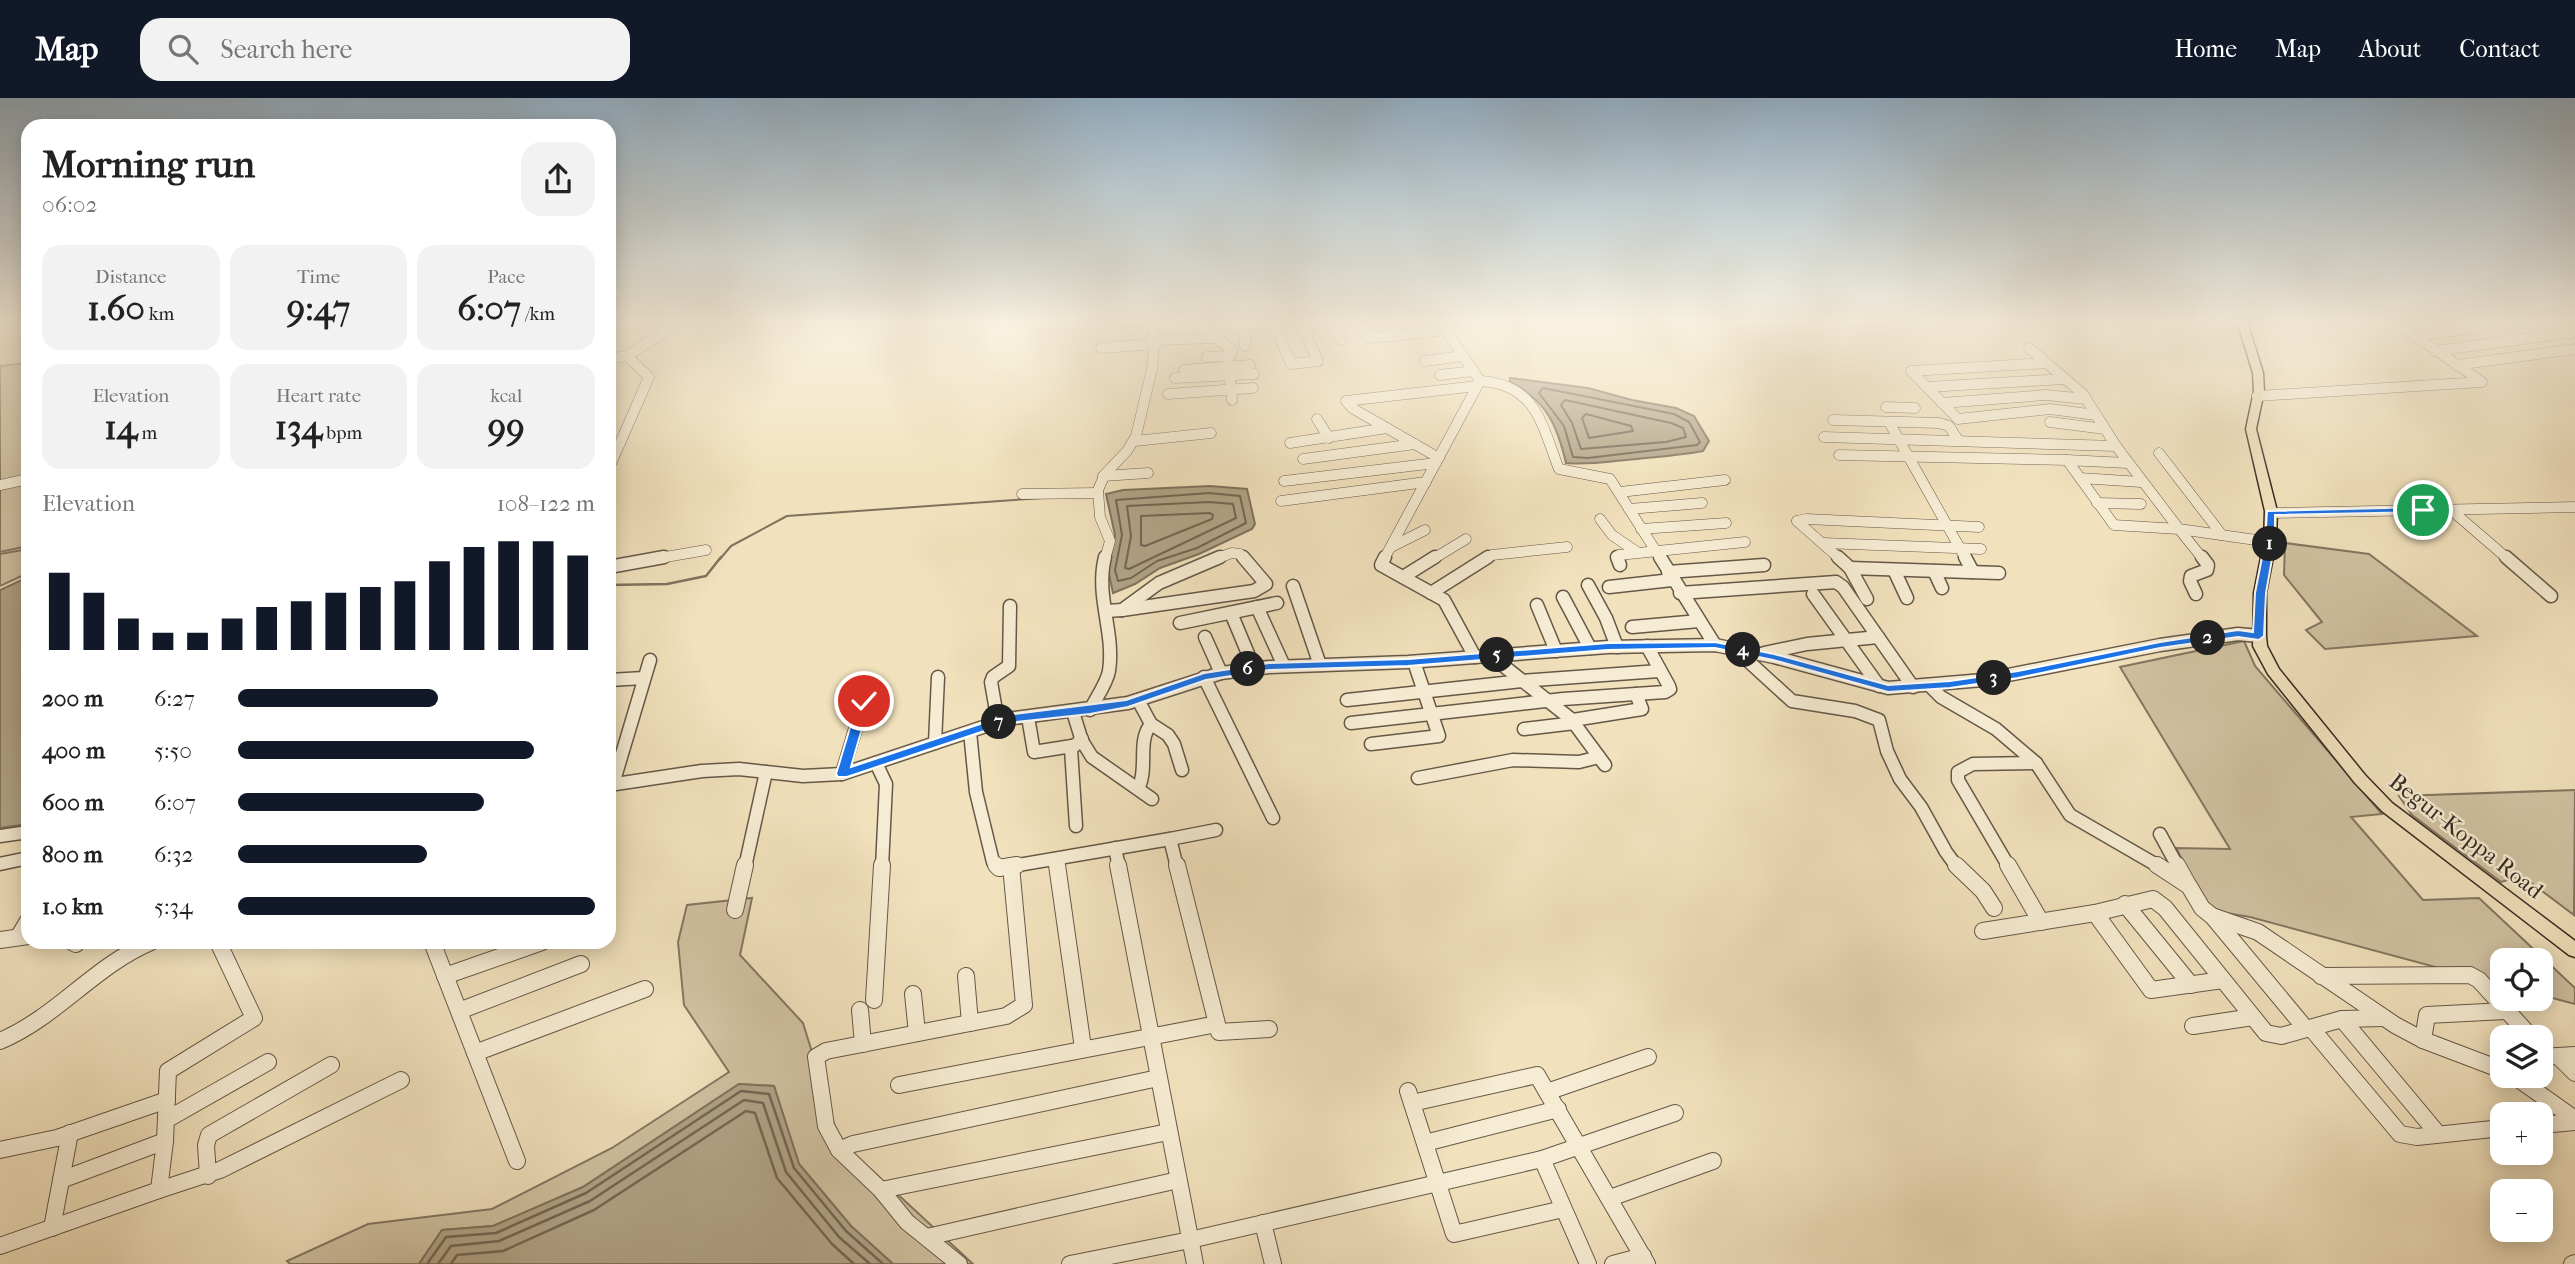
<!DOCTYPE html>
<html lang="en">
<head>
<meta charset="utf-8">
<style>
  :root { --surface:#fff; --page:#f2f2f2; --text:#222; --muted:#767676; --accent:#111827 }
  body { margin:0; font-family:"IM FELL French Canon",serif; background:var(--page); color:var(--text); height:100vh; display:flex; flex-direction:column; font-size:26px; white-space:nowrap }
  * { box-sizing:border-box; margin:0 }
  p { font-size:23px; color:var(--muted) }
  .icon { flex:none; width:38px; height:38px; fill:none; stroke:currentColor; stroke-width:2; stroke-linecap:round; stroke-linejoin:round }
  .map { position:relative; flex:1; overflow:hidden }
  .sheet { position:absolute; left:21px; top:21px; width:595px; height:830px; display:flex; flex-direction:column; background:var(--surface); border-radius:21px; box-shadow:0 4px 18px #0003 }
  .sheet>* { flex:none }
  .buttons { position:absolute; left:2490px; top:850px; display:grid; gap:14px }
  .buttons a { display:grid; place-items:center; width:63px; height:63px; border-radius:14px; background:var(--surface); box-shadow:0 4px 18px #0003; font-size:35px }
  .pin { position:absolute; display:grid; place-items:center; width:60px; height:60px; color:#fff; margin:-30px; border:4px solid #fff; border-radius:50%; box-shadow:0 2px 7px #0007 }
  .km { position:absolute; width:35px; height:35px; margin:-18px; border-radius:50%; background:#222; color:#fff; font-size:19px; line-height:35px; text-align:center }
  .round { display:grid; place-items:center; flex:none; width:74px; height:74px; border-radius:21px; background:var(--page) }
  .summary { display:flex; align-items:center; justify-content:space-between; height:119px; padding:0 21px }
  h1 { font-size:38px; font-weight:700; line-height:52px }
  .stats { display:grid; grid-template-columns:repeat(3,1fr); gap:10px; height:119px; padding:7px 21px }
  .stats div { display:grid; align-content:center; border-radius:18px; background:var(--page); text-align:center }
  .stats b { font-size:35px; font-weight:700 }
  .stats small { font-size:19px; font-weight:400 }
  .stats p { font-size:19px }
  .chart { height:196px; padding:14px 21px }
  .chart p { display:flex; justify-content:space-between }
  .chart svg { width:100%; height:126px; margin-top:7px; stroke:var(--accent); stroke-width:6 }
  ul { padding:0 21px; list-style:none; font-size:23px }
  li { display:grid; grid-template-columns:112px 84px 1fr; align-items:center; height:52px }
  li i { height:18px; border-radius:9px; background:var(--accent) }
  header { display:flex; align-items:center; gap:42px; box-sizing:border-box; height:98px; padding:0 35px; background:var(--accent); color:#fff }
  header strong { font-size:33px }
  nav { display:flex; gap:38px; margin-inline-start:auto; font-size:24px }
  .search { width:490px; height:63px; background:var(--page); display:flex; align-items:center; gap:18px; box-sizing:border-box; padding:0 24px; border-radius:21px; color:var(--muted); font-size:26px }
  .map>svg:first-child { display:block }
</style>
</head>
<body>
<header>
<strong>Map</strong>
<div class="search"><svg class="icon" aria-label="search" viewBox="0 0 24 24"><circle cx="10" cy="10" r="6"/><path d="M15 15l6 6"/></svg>Search here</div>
<nav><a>Home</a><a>Map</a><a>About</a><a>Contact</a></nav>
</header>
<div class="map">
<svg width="2575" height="1166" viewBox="0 0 2575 1166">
  <rect width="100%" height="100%" fill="#f1e1bc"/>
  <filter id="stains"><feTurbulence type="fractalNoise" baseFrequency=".00286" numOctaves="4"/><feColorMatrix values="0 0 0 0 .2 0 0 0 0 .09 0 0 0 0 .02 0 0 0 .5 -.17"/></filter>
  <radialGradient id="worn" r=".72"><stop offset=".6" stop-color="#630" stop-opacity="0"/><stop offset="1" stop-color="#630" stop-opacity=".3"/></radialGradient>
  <!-- green -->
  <g fill="#d1c2a2" stroke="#847662" stroke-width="2">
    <polygon points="28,265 28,378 0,385 0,268"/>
    <polygon points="28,385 28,448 0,454 0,391"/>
    <polygon points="2285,445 2369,456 2477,538 2325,551 2306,532 2322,524 2284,477"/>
    <polygon points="28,451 28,475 0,488 0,456"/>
    <polygon points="2244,543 2255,568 2382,716 2351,719 2423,802 2479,800 2575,890 2575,906 2541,897 2541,863 2502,863 2502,887 2250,819 2208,812 2176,750 2230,751 2120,569"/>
    <polygon points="2575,692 2574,817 2522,778 2501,784 2412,717 2399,698"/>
    <polygon points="752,800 740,857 803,925 839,1042 973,1166 893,1166 851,1128 799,1066 774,988 739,986 583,1089 493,1128 442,1132 419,1166 290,1166 287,1163 368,1126 492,1111 612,1050 729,974 684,907 678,844 687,807"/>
  </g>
  <!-- water -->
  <g fill="#b1a387" stroke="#80735e" stroke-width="2">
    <path d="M1510,280L1588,290L1632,302L1676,310L1694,318L1709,343L1703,353C1677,358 1652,359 1626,362C1605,364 1587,367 1566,365C1557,327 1547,303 1510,284Z"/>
    <polygon points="1210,388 1247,391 1255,426 1252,431 1199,456 1160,470 1135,486 1113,495 1108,472 1115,437 1106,396 1123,392"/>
    <polygon points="28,479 28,726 0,730 0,492"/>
    <polygon points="739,986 774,988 799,1066 851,1128 893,1166 419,1166 442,1132 493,1128 583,1089"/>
  </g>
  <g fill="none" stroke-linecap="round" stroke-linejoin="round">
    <!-- shore-far1 -->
    <g stroke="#746654" stroke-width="2">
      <polygon points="1543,290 1674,316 1689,324 1700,344 1697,347 1588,360 1573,359 1564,328 1539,295"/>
      <polygon points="1565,302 1671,325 1683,330 1686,339 1666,344 1581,351 1572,325 1561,307"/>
      <polygon points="1586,316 1631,328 1633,333 1589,340 1582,320"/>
      <polygon points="1209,395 1240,398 1246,425 1197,450 1157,463 1131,480 1118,483 1115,472 1122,437 1116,402"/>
      <polygon points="1209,404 1233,406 1236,420 1129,471 1125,470 1131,438 1127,408"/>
      <polygon points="1210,415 1213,417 1212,421 1145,448 1141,447 1141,418"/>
    </g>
    <!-- shore -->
    <g stroke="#746654" stroke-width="2.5">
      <polyline points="427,1166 446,1139 496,1135 586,1095 741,993 769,996 794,1070 846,1133 883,1166"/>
      <polyline points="438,1166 451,1148 499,1143 590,1103 744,1002 763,1005 786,1074 839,1139 870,1166"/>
      <polyline points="451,1166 457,1157 503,1153 594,1112 746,1013 755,1015 777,1080 832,1146 854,1166"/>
    </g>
    <!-- stream-far1 -->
    <polyline stroke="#80735e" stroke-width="2" points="720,461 731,448 787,418 1042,400"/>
    <!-- stream -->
    <polyline stroke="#80735e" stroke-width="2.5" points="609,487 667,486 706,478 721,459"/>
    <defs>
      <g id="minor-far2">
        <polyline points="1195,223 1216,239"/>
        <polyline points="1239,223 1245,235 1245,248"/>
        <polyline points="1273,223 1291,266 1318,263 1300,223"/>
        <polyline points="1330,223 1341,242"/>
        <polyline points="1358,223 1370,240 1446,232"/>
        <polyline points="1387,223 1397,238"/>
        <polyline points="1415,223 1423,235"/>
        <polyline points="1112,225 1137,223"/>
        <polyline points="2415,238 2533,223"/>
        <polyline points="1156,242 1216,240 1232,252 1228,261 1232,302"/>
        <polyline points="1101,250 1156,246"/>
        <polyline points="2029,250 2083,296 2116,348"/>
        <polyline points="2435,253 2575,234"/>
        <polyline points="1207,259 1230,258"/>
        <polyline points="609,261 627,258 682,223"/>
        <polyline points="1425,263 1463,258"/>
        <polyline points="2047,265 1911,273 1958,321 2050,311 2096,317"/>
        <polyline points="2456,267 2575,251"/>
        <polyline points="1184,272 1250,267"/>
        <polyline points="1440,277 1473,273"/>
        <polyline points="1175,280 1254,276"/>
        <path d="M1480,283C1537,286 1542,328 1559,371L1610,381L1661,461"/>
        <polyline points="1927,289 2065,281"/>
        <polyline points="1168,296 1253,290"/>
        <polyline points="2257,298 2482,284 2394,223"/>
        <polyline points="1942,305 2046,297 2086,301"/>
        <polyline points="1886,309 1915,310"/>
        <polyline points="1317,321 1329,340"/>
        <polyline points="1833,322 1939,325 1949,328 1958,342"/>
        <polyline points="1889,324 1966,461"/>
        <polyline points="2050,324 2105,331"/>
        <polyline points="1824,339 2116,348 2179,431 2270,444"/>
        <polyline points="1135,343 1211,335"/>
        <polyline points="1290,345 1387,330"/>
        <polyline points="2159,355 2222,437"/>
        <polyline points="1839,357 2067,362"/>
        <polyline points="1439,360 1352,310 1346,303 1477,288"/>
        <polyline points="1303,361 1415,346"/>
        <polyline points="2127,365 2067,362 2114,427 2179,431 2203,461"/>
        <polyline points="609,370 649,279 627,258"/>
        <polyline points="1103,378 1148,375"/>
        <polyline points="2080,380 2141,384"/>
        <polyline points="1284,383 1436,365"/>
        <polyline points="0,387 28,381"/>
        <polyline points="1620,394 1725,382"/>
        <polyline points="1022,396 1098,395"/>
        <polyline points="1281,403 1426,384"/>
        <polyline points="2097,405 2141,406"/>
        <polyline points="1629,411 1702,405"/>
        <polyline points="2450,411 2508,461"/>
        <polyline points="2270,415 2575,409"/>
        <polyline points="1600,421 1612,437 1637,454"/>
        <polyline points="1797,423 1806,421 1979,429"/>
        <polyline points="1797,423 1840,461"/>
        <polyline points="1641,431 1726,425"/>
        <polyline points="1823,445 1981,451"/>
        <polyline points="1391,449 1425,432"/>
        <polyline points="654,461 706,452"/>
        <polyline points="1105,461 1110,443 1100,419 1098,392 1105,376 1127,353 1136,338 1152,271 1154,248 1152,223"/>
        <polyline points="1215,461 1232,455 1240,456 1244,461"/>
        <polyline points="1384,461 1480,283 1440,223"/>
        <polyline points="1433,461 1466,441"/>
        <polyline points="1485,461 1492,457 1567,449"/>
        <polyline points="1617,461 1619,457 1745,444"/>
      </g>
      <g id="minor-far1">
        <polyline points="1385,459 1381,467 1444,502 1475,559"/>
        <polyline points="1617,459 1620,467"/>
        <polyline points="1660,459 1715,547"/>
        <polyline points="1838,459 1850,470 1867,501"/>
        <polyline points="1965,459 1973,474"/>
        <polyline points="2506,459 2551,498"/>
        <polyline points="609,469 664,459"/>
        <polyline points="1850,470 1999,475"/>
        <polyline points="1894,472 1907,500"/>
        <polyline points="1934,473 1942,490"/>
        <polyline points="1668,474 1764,467"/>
        <polyline points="1403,479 1435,459"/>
        <polyline points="1588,487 1606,520 1617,549"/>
        <polyline points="1293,488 1320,567"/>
        <polyline points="1609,489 1672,482"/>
        <polyline points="1431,495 1488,459"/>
        <polyline points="1680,495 1836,484 1843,489 1913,589"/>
        <polyline points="1813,496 1879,588"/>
        <polyline points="2196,496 2190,483 2191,478 2207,472 2208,467 2202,459"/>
        <polyline points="1563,499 1590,550"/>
        <polyline points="1537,507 1556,553"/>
        <polyline points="1257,509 1284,568"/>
        <polyline points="1122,512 1159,485 1220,459"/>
        <polyline points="1122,512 1254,493 1266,486 1243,459"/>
        <polyline points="1106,513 1122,512"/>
        <polyline points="1231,515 1254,570"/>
        <polyline points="1180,525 1277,505"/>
        <polyline points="1632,529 1699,523"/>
        <polyline points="1205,539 1221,575"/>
        <polyline points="1735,551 1792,603 1855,613 1879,622 1887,653 1900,681 1921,709 1946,754 1957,769"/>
        <polyline points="1764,555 1807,546 1878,539"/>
        <polyline points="1491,558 1571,621 1605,667"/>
        <polyline points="1204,579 1273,720"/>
        <polyline points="609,582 644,580"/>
        <polyline points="1930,588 1941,599 1996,631 2036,665 2070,717 2160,769"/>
        <polyline points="1138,602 1151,626 1168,637 1174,646 1182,672"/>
        <polyline points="1347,602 1522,583 1659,573"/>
        <path d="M1090,612C1096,600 1107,585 1109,573C1115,534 1095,498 1105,459"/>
        <polyline points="1073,614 1082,643 1092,659 1152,701"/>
        <polyline points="1028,619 1034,654 1072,648"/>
        <polyline points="1573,622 1642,611 1636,596"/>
        <polyline points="998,624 991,584 993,579 1009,568 1010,508"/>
        <polyline points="1351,625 1563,601 1665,594 1670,591 1669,588 1647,548"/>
        <polyline points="1524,631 1575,625"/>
        <polyline points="970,634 976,694 993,764 998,769"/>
        <polyline points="935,645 938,579"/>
        <polyline points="1371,646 1439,638 1414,564"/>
        <polyline points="876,665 886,686 882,769"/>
        <polyline points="842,676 864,603"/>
        <polyline points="1418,680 1513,662 1579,664 1599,659"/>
        <polyline points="613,686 650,562"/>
        <polyline points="609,687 702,673 739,671 803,678 842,676 1007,621 1128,605 1221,575 1269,569 1408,564 1608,549 1715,547 1774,559 1888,590 1983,582 2160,547 2238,536 2259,538"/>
        <path d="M1139,689C1148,669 1137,643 1151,626"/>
        <polyline points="1076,728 1071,651 1082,641"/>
        <polyline points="2160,736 2178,769"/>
        <polyline points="0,738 28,734"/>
        <polyline points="1170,741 1216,732"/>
        <polyline points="1115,750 1119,769"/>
        <polyline points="1056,761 1057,769"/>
        <polyline points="0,766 28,760"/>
        <polyline points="745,769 766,674"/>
        <polyline points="1006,769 1170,741 1177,769"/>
        <polyline points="2009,769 1958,682 1958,674 1973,666 2036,665"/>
      </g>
      <g id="minor">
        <polyline points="996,767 999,770 1017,767"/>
        <polyline points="1057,767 1083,950"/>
        <polyline points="1118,767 1195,1166"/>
        <polyline points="1956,767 1983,793 1994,810"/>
        <polyline points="2008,767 2041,824"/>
        <polyline points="2157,767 2189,788 2202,810 2212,818 2258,834 2395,927 2423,942 2502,972"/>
        <polyline points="2177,767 2187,785"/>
        <polyline points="2125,806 2191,887"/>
        <polyline points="735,812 745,767"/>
        <polyline points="2095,815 2151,892 2223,882"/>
        <polyline points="2213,819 2306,931"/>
        <polyline points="1983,833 2095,815 2153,801 2165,810 2266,935 2281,938 2342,921 2384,920"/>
        <polyline points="19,838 28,823"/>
        <polyline points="0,842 28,838"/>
        <polyline points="72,844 76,846"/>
        <polyline points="432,844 517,1063"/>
        <polyline points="445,878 542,844"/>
        <polyline points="966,878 970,925"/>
        <polyline points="2321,878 2470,877 2479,882 2532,940"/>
        <polyline points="913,896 917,935"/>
        <polyline points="874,902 882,767"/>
        <polyline points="860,912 863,946"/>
        <polyline points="459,913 581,866"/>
        <polyline points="2342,921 2438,1036"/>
        <polyline points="2193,928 2253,919"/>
        <polyline points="2311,930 2400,1036 2417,1039 2502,1030"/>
        <polyline points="1219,934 1269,931"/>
        <polyline points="2423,942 2427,917 2506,913"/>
        <path d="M0,943C57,919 94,868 151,844"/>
        <polyline points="475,955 645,891"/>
        <polyline points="2558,958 2575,975"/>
        <polyline points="2541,959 2575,957"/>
        <polyline points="2514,978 2575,1021"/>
        <polyline points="899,987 1217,926 1177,767"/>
        <polyline points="1408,993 1454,1136 1563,1111"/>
        <polyline points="1547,994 1648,959"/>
        <polyline points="1412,1005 1537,977 1647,1166"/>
        <polyline points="166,1022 268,964"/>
        <polyline points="2541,1027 2575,1024"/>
        <polyline points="1425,1045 1558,1011"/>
        <polyline points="0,1052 57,1040 167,1002"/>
        <polyline points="839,1052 853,1046 1158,980"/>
        <polyline points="1542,1061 1675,1015"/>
        <polyline points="208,1078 206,1047 209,1037 331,967"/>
        <polyline points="61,1082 70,1035"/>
        <polyline points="159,1092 220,1072 401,982"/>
        <polyline points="881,1092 1168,1034"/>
        <polyline points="1610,1100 1713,1063"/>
        <polyline points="1263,1125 1273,1166"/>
        <polyline points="52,1130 61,1082 165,1043"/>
        <polyline points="927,1139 1178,1082"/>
        <polyline points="0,1148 159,1092 165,1043 168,973 254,920 218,844"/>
        <polyline points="959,1166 907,1124 881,1092 839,1052 826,1028 816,959 826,953 1006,918 1024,907 1011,768"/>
        <polyline points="1070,1166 1190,1142 1542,1061 1588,1166"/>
        <polyline points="1613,1166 1643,1158"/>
        <polyline points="2572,1166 2575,1165"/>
      </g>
      <polygon id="major" points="2237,223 2247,223 2263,275 2264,293 2256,331 2277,413 2276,444 2266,495 2266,538 2267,548 2279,571 2365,677 2392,705 2575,843 2575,859 2569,857 2382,713 2355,685 2268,576 2253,548 2254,495 2264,444 2265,413 2246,331 2254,293 2253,275"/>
    </defs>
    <!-- minor-far2 casing -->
    <use href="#minor-far2" stroke="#655848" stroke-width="11"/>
    <!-- minor-far1 casing -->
    <use href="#minor-far1" stroke="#655848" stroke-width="15"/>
    <!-- minor casing -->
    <use href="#minor" stroke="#655848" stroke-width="18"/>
    <!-- major casing -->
    <use href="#major" stroke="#362a21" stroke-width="3"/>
    <!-- minor-far2 -->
    <use href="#minor-far2" stroke="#f6ecd3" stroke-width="10"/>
    <!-- minor-far1 -->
    <use href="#minor-far1" stroke="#f6ecd3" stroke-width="12"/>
    <!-- minor -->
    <use href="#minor" stroke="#f6ecd3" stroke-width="16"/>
    <!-- major -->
    <use href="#major" fill="#f1e1bc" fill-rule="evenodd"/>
  </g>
  <!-- sky -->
  <linearGradient id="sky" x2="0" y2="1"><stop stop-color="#92adc1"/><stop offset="0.58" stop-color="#f9f2e1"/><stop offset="1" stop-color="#f9f2e1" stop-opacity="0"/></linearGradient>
  <rect width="2575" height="386" fill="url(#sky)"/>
  <!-- route -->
  <polygon fill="#1a73e8" stroke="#fff" stroke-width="2" points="2423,409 2427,410 2427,414 2275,417 2275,444 2266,495 2264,538 2259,542 2238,539 2160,550 2018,580 1950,590 1888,594 1773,562 1715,550 1608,552 1408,568 1269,572 1206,582 1128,609 1090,616 1008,625 847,679 838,679 836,676 858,603 864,599 870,603 851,669 1007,617 1126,602 1204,575 1269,565 1408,561 1608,545 1715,544 1774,556 1888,587 1950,583 2018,573 2160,544 2238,532 2253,534 2255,495 2265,444 2267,413"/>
  <g text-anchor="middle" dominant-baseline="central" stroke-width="5" stroke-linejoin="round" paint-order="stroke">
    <!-- street labels -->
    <g font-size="23" fill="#362a21" stroke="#f6ecd3">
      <text transform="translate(2466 738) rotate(38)">Begur-Koppa Road</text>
    </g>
  </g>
  <rect width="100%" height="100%" filter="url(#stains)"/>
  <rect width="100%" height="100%" fill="url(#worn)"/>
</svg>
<div class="buttons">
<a><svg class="icon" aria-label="locate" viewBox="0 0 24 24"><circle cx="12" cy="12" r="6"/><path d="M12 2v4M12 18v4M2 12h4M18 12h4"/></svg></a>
<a><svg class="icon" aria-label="layers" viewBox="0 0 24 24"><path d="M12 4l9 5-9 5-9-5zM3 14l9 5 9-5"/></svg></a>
<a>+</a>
<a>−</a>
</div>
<div class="pin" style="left:2423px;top:412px;background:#1e9e55"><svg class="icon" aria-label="arrive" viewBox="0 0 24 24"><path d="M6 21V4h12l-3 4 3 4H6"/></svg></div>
<div class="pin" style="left:864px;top:603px;background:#d93025"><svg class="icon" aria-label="check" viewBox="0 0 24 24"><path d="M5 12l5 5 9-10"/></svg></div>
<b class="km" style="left:2270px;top:446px">1</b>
<b class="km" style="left:2208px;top:540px">2</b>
<b class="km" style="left:1994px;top:580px">3</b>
<b class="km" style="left:1743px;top:552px">4</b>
<b class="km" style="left:1497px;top:557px">5</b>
<b class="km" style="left:1248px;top:571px">6</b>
<b class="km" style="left:999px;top:624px">7</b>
<section class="sheet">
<div class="summary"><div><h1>Morning run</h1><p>06:02</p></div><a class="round"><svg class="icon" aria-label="share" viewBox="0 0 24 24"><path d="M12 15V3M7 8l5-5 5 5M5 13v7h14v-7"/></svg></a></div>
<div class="stats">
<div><p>Distance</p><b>1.60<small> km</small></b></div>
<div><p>Time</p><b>9:47</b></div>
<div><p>Pace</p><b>6:07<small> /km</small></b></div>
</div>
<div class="stats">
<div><p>Elevation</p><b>14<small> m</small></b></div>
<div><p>Heart rate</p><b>134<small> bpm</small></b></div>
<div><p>kcal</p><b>99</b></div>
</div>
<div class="chart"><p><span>Elevation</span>108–122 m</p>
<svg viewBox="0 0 160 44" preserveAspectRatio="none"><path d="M5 44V17M15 44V24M25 44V33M35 44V38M45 44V38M55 44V33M65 44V29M75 44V27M85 44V24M95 44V22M105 44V20M115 44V13M125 44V8M135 44V6M145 44V6M155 44V11"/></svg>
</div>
<ul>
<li><b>200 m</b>6:27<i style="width:56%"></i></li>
<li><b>400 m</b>5:50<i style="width:83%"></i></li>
<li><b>600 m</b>6:07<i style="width:69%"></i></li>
<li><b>800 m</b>6:32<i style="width:53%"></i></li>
<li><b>1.0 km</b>5:34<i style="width:100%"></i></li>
</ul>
</section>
</div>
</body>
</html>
